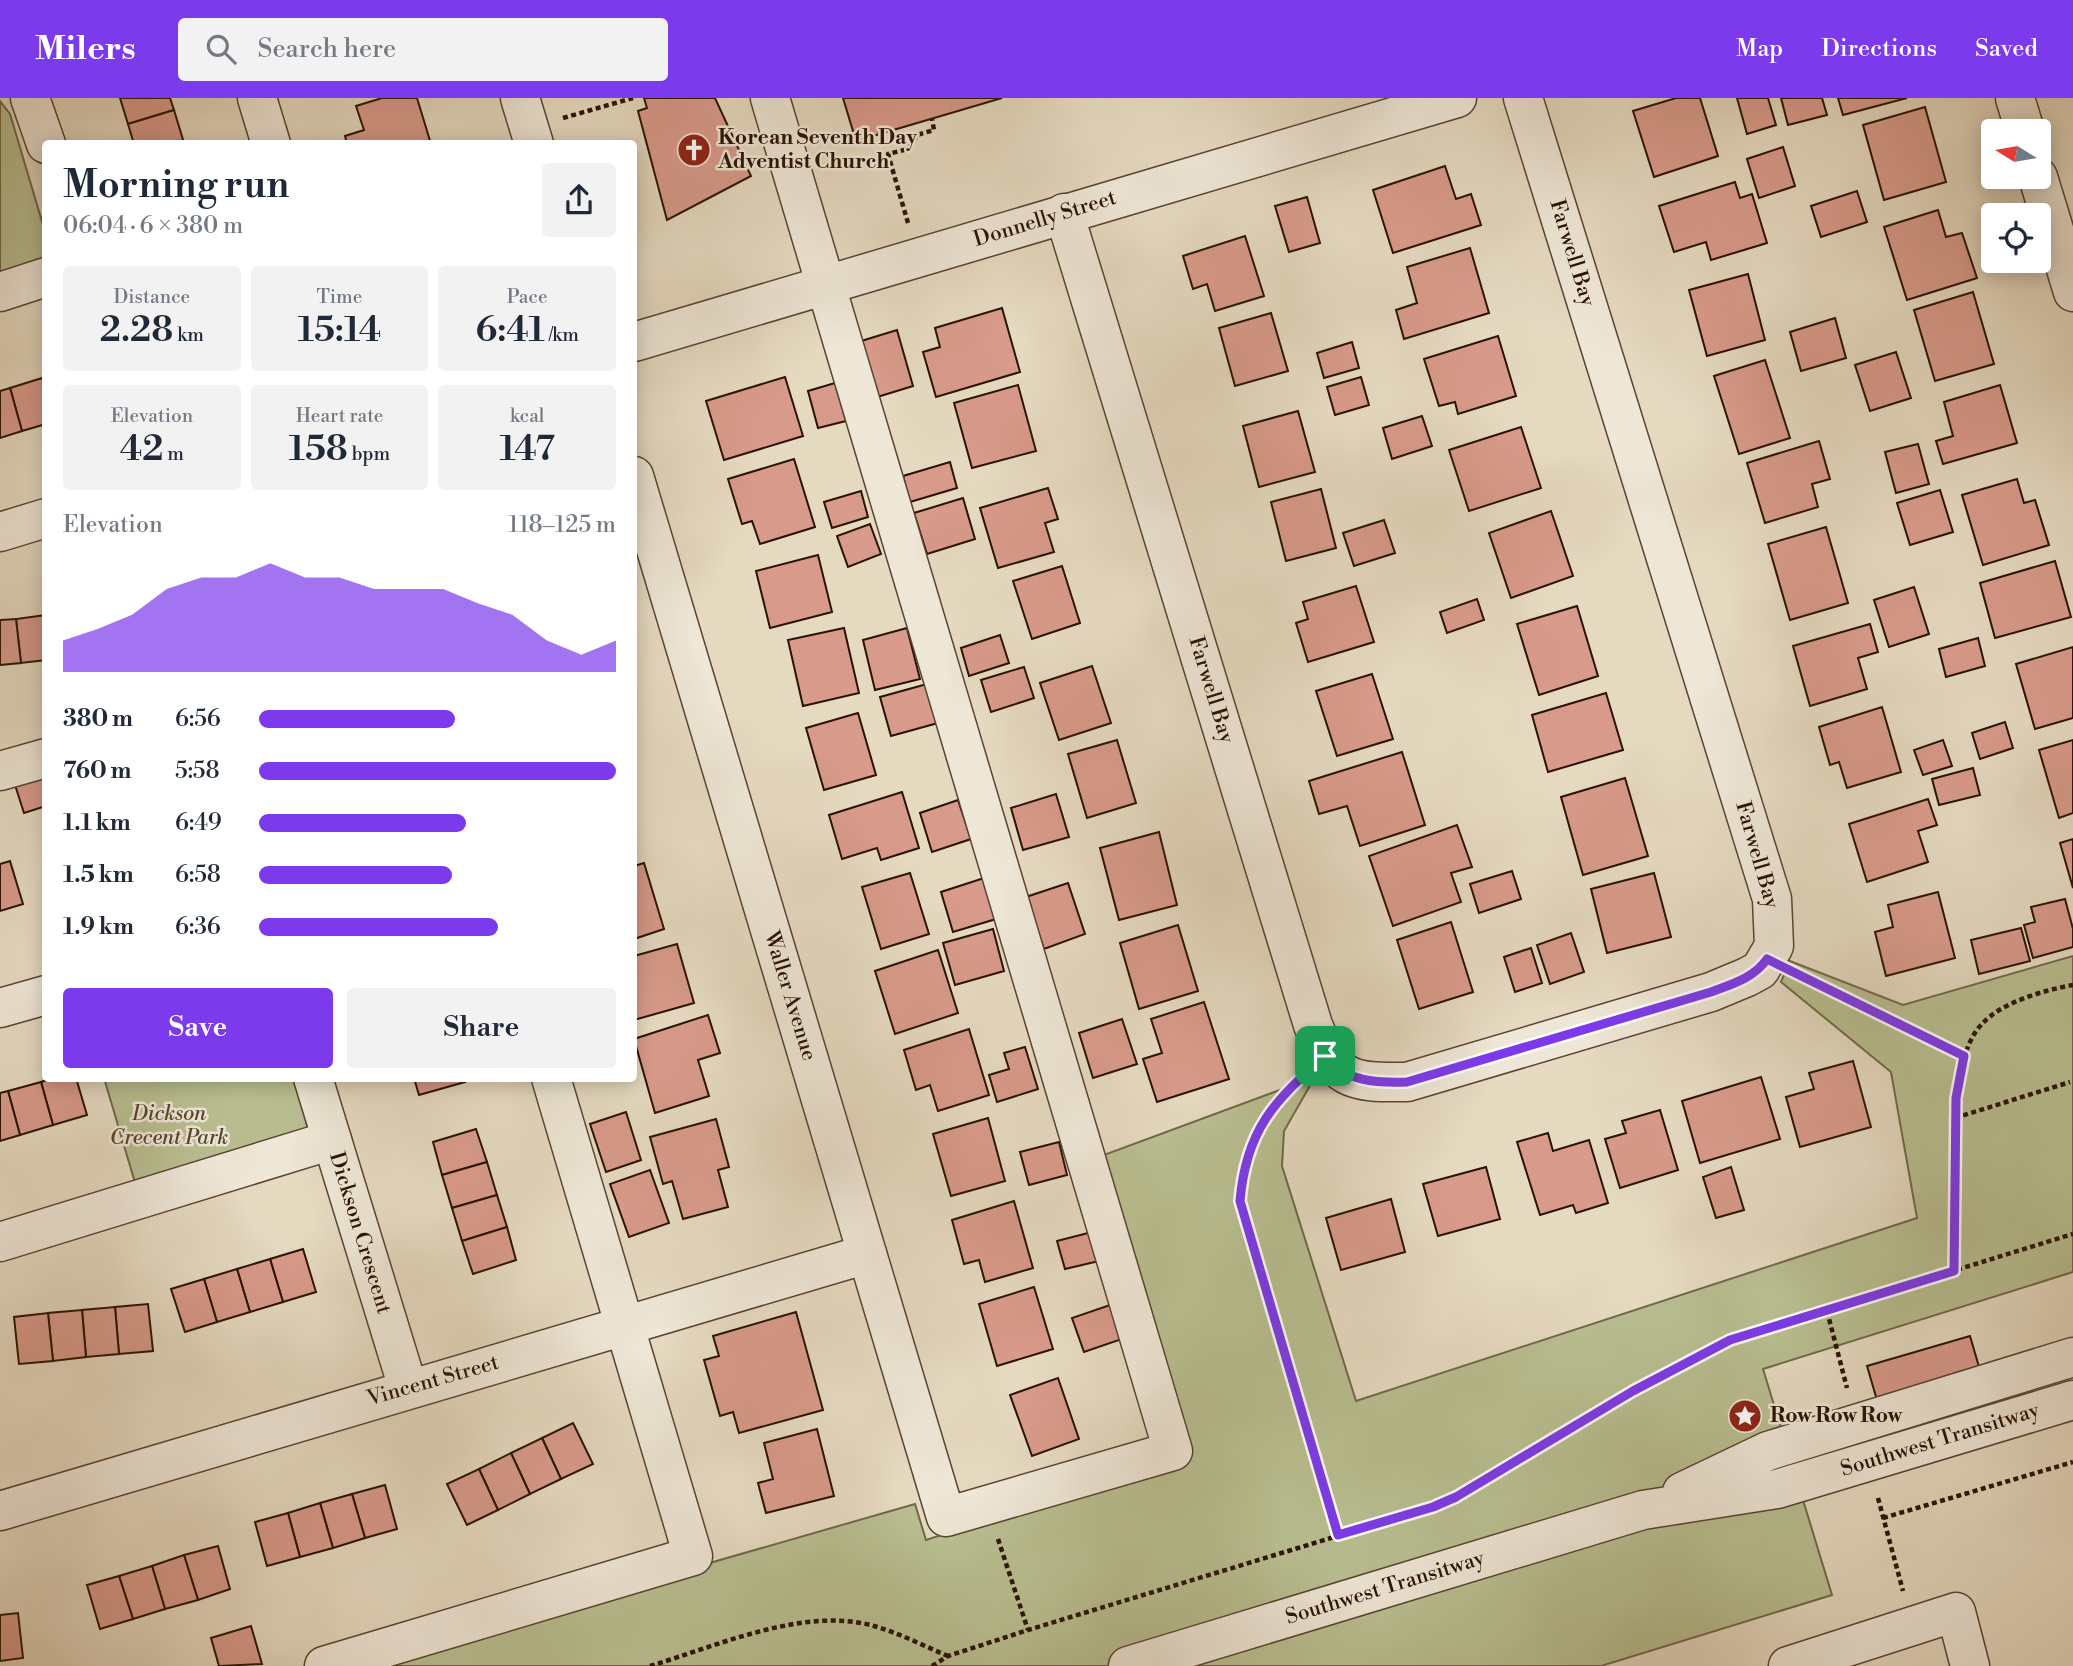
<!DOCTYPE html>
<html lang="en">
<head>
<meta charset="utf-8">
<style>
  :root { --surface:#fff; --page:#f2f2f3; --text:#1f2937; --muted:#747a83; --accent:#7c3aed }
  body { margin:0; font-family:"Libre Bodoni",serif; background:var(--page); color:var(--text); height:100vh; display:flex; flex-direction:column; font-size:26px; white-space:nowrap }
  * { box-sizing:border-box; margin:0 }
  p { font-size:23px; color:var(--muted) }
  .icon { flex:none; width:38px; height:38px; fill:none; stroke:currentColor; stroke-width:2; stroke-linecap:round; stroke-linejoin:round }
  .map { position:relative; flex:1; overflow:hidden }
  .panel { position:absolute; left:42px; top:42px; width:595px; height:942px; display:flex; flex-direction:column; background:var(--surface); border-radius:7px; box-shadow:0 4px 18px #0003 }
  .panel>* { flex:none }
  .needle { width:46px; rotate:281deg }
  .fabs { position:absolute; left:1981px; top:21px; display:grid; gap:14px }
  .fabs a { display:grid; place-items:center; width:70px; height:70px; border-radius:7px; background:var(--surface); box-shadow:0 4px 18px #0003; font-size:35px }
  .pin { position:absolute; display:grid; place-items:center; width:60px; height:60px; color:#fff; margin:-30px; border-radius:14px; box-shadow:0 4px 10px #0006 }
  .round { display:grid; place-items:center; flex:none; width:74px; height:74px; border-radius:7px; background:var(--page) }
  .headline { display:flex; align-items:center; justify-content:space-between; height:119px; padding:0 21px }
  h1 { font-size:38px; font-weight:600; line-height:52px }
  .metrics { display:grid; grid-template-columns:repeat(3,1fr); gap:10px; height:119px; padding:7px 21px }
  .metrics div { display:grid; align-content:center; border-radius:7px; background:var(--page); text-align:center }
  .metrics b { font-size:35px; font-weight:600 }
  .metrics small { font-size:19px; font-weight:400 }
  .metrics p { font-size:19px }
  .chart { height:196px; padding:14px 21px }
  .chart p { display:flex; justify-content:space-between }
  .chart svg { width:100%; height:126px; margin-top:7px; fill:var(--accent); opacity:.7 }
  .action { display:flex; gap:14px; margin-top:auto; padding:14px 21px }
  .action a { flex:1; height:80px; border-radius:7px; background:var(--accent); color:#fff; font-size:28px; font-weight:600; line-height:80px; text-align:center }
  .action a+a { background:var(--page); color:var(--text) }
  ul { padding:0 21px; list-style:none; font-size:23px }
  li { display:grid; grid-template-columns:112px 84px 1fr; align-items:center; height:52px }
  li i { height:18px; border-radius:9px; background:var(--accent) }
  header { display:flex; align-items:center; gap:42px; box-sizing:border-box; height:98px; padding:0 35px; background:var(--accent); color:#fff }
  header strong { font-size:33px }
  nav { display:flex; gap:38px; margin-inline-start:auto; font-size:24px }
  .search { width:490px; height:63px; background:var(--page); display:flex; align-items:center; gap:18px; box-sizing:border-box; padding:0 24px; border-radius:7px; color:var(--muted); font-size:26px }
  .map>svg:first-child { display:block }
</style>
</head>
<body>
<header>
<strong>Milers</strong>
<div class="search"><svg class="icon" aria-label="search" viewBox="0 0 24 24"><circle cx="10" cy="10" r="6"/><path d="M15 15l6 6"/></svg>Search here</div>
<nav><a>Map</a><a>Directions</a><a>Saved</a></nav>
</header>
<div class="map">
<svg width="2073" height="1568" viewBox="0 0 2073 1568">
  <rect width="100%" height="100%" fill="#e5d9c0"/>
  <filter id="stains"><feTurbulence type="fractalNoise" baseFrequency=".00286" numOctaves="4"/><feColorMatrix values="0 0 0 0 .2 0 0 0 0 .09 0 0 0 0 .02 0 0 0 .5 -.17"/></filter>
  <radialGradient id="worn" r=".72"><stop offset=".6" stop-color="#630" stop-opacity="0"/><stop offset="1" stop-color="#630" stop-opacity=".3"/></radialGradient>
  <!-- green -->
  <g fill="#b8be90" stroke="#706848" stroke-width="2">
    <polygon points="0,3 10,16 46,137 45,169 0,185"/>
    <polygon points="2073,858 2073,1174 1763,1271 1832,1497 1601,1568 351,1568 915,1406 926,1442 1192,1356 1101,1058 1315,979 1284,1033 1282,1068 1356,1303 1917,1120 1891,974 1781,884 1790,863 1903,907"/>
    <polygon points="104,980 294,980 310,1038 136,1088"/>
  </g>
  <!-- building -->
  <g fill="#d89a8a" stroke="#291301" stroke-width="2">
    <polygon points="120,0 170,0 174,12 128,26"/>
    <polygon points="382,0 417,0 431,46 347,46 345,38 364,32 356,8"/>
    <polygon points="644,0 715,0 751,78 667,122 638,13 647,10"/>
    <polygon points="843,0 1002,0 856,43"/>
    <polygon points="1676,0 1700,0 1718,58 1654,79 1633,13"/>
    <polygon points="1737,0 1768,0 1776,27 1747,36"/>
    <polygon points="1781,0 1822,0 1827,17 1788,27"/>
    <polygon points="1838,0 1907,0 1843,17"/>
    <polygon points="1925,9 1946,84 1884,102 1863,27"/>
    <polygon points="174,12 184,45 134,46 128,26"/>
    <polygon points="1783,49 1795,88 1759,100 1747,61"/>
    <polygon points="1445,68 1456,101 1471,96 1481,127 1393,155 1373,92"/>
    <polygon points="1735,84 1740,100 1752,96 1767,145 1711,162 1706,144 1674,154 1659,108"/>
    <polygon points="1857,93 1867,124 1821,139 1811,108"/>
    <polygon points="1307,99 1320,145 1289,154 1275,108"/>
    <polygon points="1938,112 1946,139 1962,135 1977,180 1907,202 1884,129"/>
    <polygon points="1245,138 1264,198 1215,213 1207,186 1193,191 1183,158"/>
    <polygon points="1470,150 1489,215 1404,241 1396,212 1417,205 1407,169"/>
    <polygon points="1748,176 1765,242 1707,258 1689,192"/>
    <polygon points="1973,194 1994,266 1935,283 1914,212"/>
    <polygon points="1002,210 1020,274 936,299 923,254 940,249 935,230"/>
    <polygon points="1271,215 1288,273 1235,288 1219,230"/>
    <polygon points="1835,220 1846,260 1801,273 1790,234"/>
    <polygon points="897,232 913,288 874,300 858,244"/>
    <polygon points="1498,238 1516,298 1458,316 1455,304 1439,308 1424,261"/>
    <polygon points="1352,244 1359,270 1324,280 1317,255"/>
    <polygon points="1896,254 1911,300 1870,313 1855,267"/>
    <polygon points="1765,262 1790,340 1739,356 1714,278"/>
    <polygon points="785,279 803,338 724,362 706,303"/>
    <polygon points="1361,279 1369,307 1335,317 1327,289"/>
    <polygon points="42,280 46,291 46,326 22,333 10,290"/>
    <polygon points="835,285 846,323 818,330 808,293"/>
    <polygon points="1018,287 1036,353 972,370 954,305"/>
    <polygon points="2000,287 2017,345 1943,366 1936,343 1953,338 1944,304"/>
    <polygon points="10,290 22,333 0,340 0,293"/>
    <polygon points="1298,313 1315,374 1259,389 1243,328"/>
    <polygon points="1422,318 1432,348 1392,361 1383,330"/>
    <polygon points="1521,329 1541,390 1469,413 1449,352"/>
    <polygon points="1819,343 1830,381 1812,386 1818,409 1765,425 1747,365"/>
    <polygon points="1918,346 1929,386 1896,395 1885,354"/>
    <polygon points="794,361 815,429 760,446 752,423 742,426 728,381"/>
    <polygon points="950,364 957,390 910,404 903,378"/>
    <polygon points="2017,381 2024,405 2035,402 2049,447 1983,467 1962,397"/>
    <polygon points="1048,390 1058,421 1045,425 1054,454 998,470 980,410"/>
    <polygon points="1321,391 1336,450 1286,463 1271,404"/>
    <polygon points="1940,392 1953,434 1910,447 1897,405"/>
    <polygon points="861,393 868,419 832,430 824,404"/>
    <polygon points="963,400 975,441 927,456 914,415"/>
    <polygon points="1551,413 1573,478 1511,500 1489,435"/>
    <polygon points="1384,422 1395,455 1354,468 1343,435"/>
    <polygon points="870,426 881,456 848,469 837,438"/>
    <polygon points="1826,429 1848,505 1790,522 1768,446"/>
    <polygon points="818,457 832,514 770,530 756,473"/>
    <polygon points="2055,463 2071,519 1995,540 1980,485"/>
    <polygon points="1062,468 1080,525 1032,541 1013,483"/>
    <polygon points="1356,488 1374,544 1308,564 1296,525 1308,521 1303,504"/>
    <polygon points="1914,489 1929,536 1889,549 1874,502"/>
    <polygon points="1477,501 1484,522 1447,535 1440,514"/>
    <polygon points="1577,508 1598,578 1539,597 1517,526"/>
    <polygon points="46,517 46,562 21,565 16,521"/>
    <polygon points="16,521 21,565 0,567 0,522"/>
    <polygon points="1870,526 1878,554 1858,560 1867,591 1810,608 1793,548"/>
    <polygon points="844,530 859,595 803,608 788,542"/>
    <polygon points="907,530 920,581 875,592 863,542"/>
    <polygon points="1000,537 1009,565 969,578 961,550"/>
    <polygon points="1978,540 1985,568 1946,579 1939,551"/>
    <polygon points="2073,549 2073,620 2035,631 2016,566"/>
    <polygon points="1092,568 1111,625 1059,642 1040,585"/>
    <polygon points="1024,569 1034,600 991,614 981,582"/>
    <polygon points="1372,576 1393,641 1337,658 1316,593"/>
    <polygon points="927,586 938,625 891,638 880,599"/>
    <polygon points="1606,595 1623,652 1548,674 1532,617"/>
    <polygon points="1882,609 1901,674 1847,690 1839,664 1830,667 1819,629"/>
    <polygon points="858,615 876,677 824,692 806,630"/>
    <polygon points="2005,624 2013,650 1980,661 1972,635"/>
    <polygon points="1117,642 1136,705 1087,720 1068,656"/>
    <polygon points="1943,642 1952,668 1923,677 1914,652"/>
    <polygon points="2073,642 2073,715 2059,720 2039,652"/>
    <polygon points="1402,654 1425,727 1360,748 1347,708 1319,716 1309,683"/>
    <polygon points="1973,670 1980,697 1939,707 1932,681"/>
    <polygon points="46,677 46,708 24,715 15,687"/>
    <polygon points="1625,680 1648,758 1583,777 1561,699"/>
    <polygon points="902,694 919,750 881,762 877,750 842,761 829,717"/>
    <polygon points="1056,696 1069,739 1023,752 1011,710"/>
    <polygon points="1928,701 1937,727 1918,733 1928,764 1867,784 1849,726"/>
    <polygon points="958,702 971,741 932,754 920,715"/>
    <polygon points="1457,727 1472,769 1451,775 1461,804 1393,828 1369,758"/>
    <polygon points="1159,734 1177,807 1119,822 1100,750"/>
    <polygon points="2073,741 2073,790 2060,745"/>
    <polygon points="10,763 23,806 0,813 0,766"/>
    <polygon points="644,765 664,831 634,841 634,768"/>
    <polygon points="1512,773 1521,801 1479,815 1470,786"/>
    <polygon points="910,775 929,836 881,851 862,789"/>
    <polygon points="1654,775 1671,839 1607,855 1591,791"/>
    <polygon points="984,780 996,821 953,834 941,794"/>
    <polygon points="1068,785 1085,836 1044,851 1026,799"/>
    <polygon points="1938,794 1955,860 1886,878 1875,834 1893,829 1888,807"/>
    <polygon points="2065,801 2073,831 2073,849 2033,860 2024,827 2035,824 2031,809"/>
    <polygon points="1451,824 1473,894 1419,911 1397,842"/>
    <polygon points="1178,827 1198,893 1139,911 1120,845"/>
    <polygon points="2021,830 2030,863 1979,876 1971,842"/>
    <polygon points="993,831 1004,873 955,887 943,845"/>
    <polygon points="1571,835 1584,874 1550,886 1537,847"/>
    <polygon points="677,846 694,905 634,922 634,858"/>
    <polygon points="1531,850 1542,885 1515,894 1504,859"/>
    <polygon points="938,852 958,915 895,936 875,873"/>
    <polygon points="1204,904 1229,981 1157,1004 1143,961 1162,955 1151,921"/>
    <polygon points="708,917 720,955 698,962 709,998 655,1015 634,941"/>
    <polygon points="1122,921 1137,966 1093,980 1079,935"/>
    <polygon points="969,931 989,997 938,1013 930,987 916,992 904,952"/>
    <polygon points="1025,949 1038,991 997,1004 989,977 1009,971 1004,955"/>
    <polygon points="1853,963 1871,1029 1800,1049 1786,999 1814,991 1809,975"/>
    <polygon points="1761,979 1780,1041 1700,1065 1682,1003"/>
    <polygon points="53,980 76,980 87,1017 53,1027 41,984"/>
    <polygon points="414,980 464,980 465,984 419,997"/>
    <polygon points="41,984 53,1027 20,1037 8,993"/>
    <polygon points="8,993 20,1037 0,1043 0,995"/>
    <polygon points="1660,1012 1678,1072 1620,1090 1605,1041 1626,1035 1622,1023"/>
    <polygon points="626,1014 641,1062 606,1074 590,1026"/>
    <polygon points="988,1020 1005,1083 951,1098 933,1036"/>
    <polygon points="716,1021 729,1069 718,1072 728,1109 683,1121 672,1083 663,1086 650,1039"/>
    <polygon points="476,1031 487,1064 442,1077 433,1044"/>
    <polygon points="1548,1035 1553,1053 1589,1042 1608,1105 1576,1115 1573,1107 1540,1117 1517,1044"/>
    <polygon points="1059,1044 1067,1077 1029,1087 1020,1054"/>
    <polygon points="487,1064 497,1097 452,1110 442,1077"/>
    <polygon points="1486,1069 1500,1121 1438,1138 1423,1086"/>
    <polygon points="1731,1069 1744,1112 1716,1120 1703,1079"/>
    <polygon points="650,1072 669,1125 629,1139 610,1086"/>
    <polygon points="497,1097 507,1129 462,1143 452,1110"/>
    <polygon points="1391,1101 1405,1154 1341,1172 1326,1120"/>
    <polygon points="1014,1103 1033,1170 985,1184 979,1162 964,1166 952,1122"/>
    <polygon points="507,1129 516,1162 473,1176 462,1143"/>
    <polygon points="1092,1134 1099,1163 1065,1171 1057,1143"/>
    <polygon points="303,1151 316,1194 283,1204 270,1161"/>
    <polygon points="270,1161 283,1204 250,1214 237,1171"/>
    <polygon points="237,1171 250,1214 217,1224 204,1181"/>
    <polygon points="204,1181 217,1224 185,1234 171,1191"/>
    <polygon points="1034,1189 1053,1251 997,1268 979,1206"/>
    <polygon points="148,1206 153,1253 119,1256 115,1209"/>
    <polygon points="1110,1207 1122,1241 1084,1254 1072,1220"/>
    <polygon points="115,1209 119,1256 86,1259 82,1212"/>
    <polygon points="82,1212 86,1259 53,1263 48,1215"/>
    <polygon points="796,1214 823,1312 739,1335 733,1314 720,1318 704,1262 719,1258 713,1238"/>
    <polygon points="48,1215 53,1263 19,1266 14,1219"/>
    <polygon points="1970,1238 1982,1279 1879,1309 1867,1268"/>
    <polygon points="1058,1280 1079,1341 1032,1358 1010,1297"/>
    <polygon points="573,1325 593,1366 561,1381 542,1340"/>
    <polygon points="817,1331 834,1398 766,1415 758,1385 773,1381 764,1345"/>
    <polygon points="542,1340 561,1381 530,1396 511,1355"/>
    <polygon points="511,1355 530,1396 498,1412 479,1371"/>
    <polygon points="479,1371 498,1412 467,1427 447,1386"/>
    <polygon points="385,1387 397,1431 365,1440 352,1396"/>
    <polygon points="352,1396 365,1440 333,1450 320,1405"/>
    <polygon points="320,1405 333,1450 300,1459 288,1415"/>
    <polygon points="288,1415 300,1459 267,1468 255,1424"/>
    <polygon points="218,1448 230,1491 198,1502 184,1457"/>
    <polygon points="184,1457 198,1502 165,1511 152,1468"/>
    <polygon points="152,1468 165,1511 133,1521 119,1478"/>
    <polygon points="119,1478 133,1521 100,1531 87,1487"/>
    <polygon points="18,1515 23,1560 0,1563 0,1517"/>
    <polygon points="251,1528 262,1566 219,1568 211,1540"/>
  </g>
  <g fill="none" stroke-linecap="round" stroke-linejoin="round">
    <defs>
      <g id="minor">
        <polyline points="30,0 46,46"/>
        <polyline points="257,0 271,46"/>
        <polyline points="520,0 534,46"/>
        <polyline points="2015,0 2025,33"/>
        <polyline points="2038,79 2073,194"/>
        <path d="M1064,115L1313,927C1335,982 1349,985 1407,984L1711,894L1747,879L1760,872L1774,848L1772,801L1523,0"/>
        <polyline points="0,194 46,179"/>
        <polyline points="634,244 1457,0"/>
        <polyline points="634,378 946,1419 1173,1353 770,0"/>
        <polyline points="0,434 46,420"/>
        <polyline points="0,673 46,660"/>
        <polyline points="0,910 46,897"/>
        <polyline points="313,980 408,1290"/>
        <polyline points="0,1144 332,1042"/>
        <polyline points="1682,1394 1768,1353 2073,1259"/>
        <polyline points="0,1413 867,1156"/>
        <polyline points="324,1568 693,1458 551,980"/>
        <polyline points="1128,1568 1643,1412 1777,1391 2073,1302"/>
        <polyline points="1788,1568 1956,1514 1970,1568"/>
      </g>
    </defs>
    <!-- minor casing -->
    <use href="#minor" stroke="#584431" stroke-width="41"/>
    <!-- path -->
    <g stroke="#291301" stroke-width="4.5" stroke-dasharray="5 3.5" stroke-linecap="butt">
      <polyline points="563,20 633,0"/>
      <polyline points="908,125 888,56 908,51 917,37 934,32 932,21"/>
      <polyline points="1800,875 1964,958"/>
      <path d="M1301,981C1261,1018 1244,1048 1240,1103L1338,1437"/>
      <polyline points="1955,1020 2070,984"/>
      <path d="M1954,1173C1955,1116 1942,968 1981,927C2001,904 2045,892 2073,887"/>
      <polyline points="1827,1213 1847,1290"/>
      <polyline points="1878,1400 1903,1493"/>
      <polyline points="1883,1420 2073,1364"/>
      <polyline points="998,1441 1028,1532"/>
      <path d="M650,1568C717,1548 805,1508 874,1528C899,1535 924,1548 948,1558"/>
      <path d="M932,1568L948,1558L1028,1532L1433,1409C1536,1363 1627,1292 1729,1242L2073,1136"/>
    </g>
    <!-- minor -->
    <use href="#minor" stroke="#eee6d6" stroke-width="38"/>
  </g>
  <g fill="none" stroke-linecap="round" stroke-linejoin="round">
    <defs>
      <path id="route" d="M1767,861L1964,958L1956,1000L1954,1173L1730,1242L1633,1293L1456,1399L1433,1409L1338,1437L1240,1103C1246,1032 1274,1003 1325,958C1346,984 1376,985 1407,984L1711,894C1732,886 1754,880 1767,861Z"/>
    </defs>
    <!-- route casing -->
    <use href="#route" stroke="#fff" stroke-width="14"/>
    <!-- route -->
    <use href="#route" stroke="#7c3aed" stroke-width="9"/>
  </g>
  <!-- icons -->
  <defs>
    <symbol id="church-disc" viewBox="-11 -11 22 22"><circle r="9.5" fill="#8f2418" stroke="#eee6d6"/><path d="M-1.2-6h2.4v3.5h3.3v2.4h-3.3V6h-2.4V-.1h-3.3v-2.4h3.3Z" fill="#fff"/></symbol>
    <symbol id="sight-disc" viewBox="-11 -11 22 22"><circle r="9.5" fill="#8f2418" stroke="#eee6d6"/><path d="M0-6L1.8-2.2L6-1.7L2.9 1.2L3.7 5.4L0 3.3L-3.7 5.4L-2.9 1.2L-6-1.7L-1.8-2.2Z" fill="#fff"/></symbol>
  </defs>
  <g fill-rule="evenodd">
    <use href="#church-disc" x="675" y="33" width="38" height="38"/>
    <use href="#sight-disc" x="1726" y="1299" width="38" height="38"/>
  </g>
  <g text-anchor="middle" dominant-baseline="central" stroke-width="5" stroke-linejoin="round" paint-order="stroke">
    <!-- poi labels -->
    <g font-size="21" font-weight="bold" fill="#291301" stroke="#eee6d6" text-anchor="start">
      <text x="718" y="40">Korean Seventh Day<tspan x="718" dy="24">Adventist Church</tspan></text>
      <text x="1770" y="1318">Row Row Row</text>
    </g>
    <!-- street labels -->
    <g font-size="21" fill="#291301" stroke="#eee6d6">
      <text transform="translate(1045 121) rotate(-17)">Donnelly Street</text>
      <text transform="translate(1572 155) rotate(73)">Farwell Bay</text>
      <text transform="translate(1211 592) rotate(73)">Farwell Bay</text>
      <text transform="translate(1757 757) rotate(74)">Farwell Bay</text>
      <text transform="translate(790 898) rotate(73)">Waller Avenue</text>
      <text transform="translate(360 1135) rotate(73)">Dickson Crescent</text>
      <text transform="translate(433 1283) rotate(-16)">Vincent Street</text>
      <text transform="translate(1940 1342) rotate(-17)">Southwest Transitway</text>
      <text transform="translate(1385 1490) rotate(-17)">Southwest Transitway</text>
    </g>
    <!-- park labels -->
    <g font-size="21" font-style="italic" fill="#54462c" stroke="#eee6d6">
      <text x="169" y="1016">Dickson<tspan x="169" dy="24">Crecent Park</tspan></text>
    </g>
  </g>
  <rect width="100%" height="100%" filter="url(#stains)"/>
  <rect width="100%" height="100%" fill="url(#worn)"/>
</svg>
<div class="fabs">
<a><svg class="needle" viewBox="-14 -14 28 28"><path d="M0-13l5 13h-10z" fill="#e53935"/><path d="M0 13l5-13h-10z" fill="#747a83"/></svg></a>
<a><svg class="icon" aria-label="locate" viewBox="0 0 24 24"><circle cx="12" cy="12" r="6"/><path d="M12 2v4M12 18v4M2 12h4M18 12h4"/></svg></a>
</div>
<div class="pin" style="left:1325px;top:958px;background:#1e9e55"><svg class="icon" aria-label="arrive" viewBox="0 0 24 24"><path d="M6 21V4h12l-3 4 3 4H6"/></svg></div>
<section class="panel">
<div class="headline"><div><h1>Morning run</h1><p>06:04 · 6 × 380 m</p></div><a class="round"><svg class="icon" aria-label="share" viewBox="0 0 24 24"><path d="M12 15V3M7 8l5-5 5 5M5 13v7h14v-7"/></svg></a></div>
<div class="metrics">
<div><p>Distance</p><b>2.28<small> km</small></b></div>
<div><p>Time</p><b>15:14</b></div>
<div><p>Pace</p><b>6:41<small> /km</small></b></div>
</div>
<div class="metrics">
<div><p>Elevation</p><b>42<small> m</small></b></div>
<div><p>Heart rate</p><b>158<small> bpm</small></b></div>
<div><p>kcal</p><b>147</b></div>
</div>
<div class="chart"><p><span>Elevation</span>118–125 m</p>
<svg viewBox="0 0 160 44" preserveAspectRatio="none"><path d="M0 44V33L10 29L20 24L30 15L40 11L50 11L60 6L70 11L80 11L90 15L100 15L110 15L120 20L130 24L140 33L150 38L160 33V44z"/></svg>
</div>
<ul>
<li><b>380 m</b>6:56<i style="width:55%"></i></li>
<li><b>760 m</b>5:58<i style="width:100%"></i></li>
<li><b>1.1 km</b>6:49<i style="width:58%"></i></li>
<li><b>1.5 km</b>6:58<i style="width:54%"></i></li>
<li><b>1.9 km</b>6:36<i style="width:67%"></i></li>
</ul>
<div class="action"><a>Save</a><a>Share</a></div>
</section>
</div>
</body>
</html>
